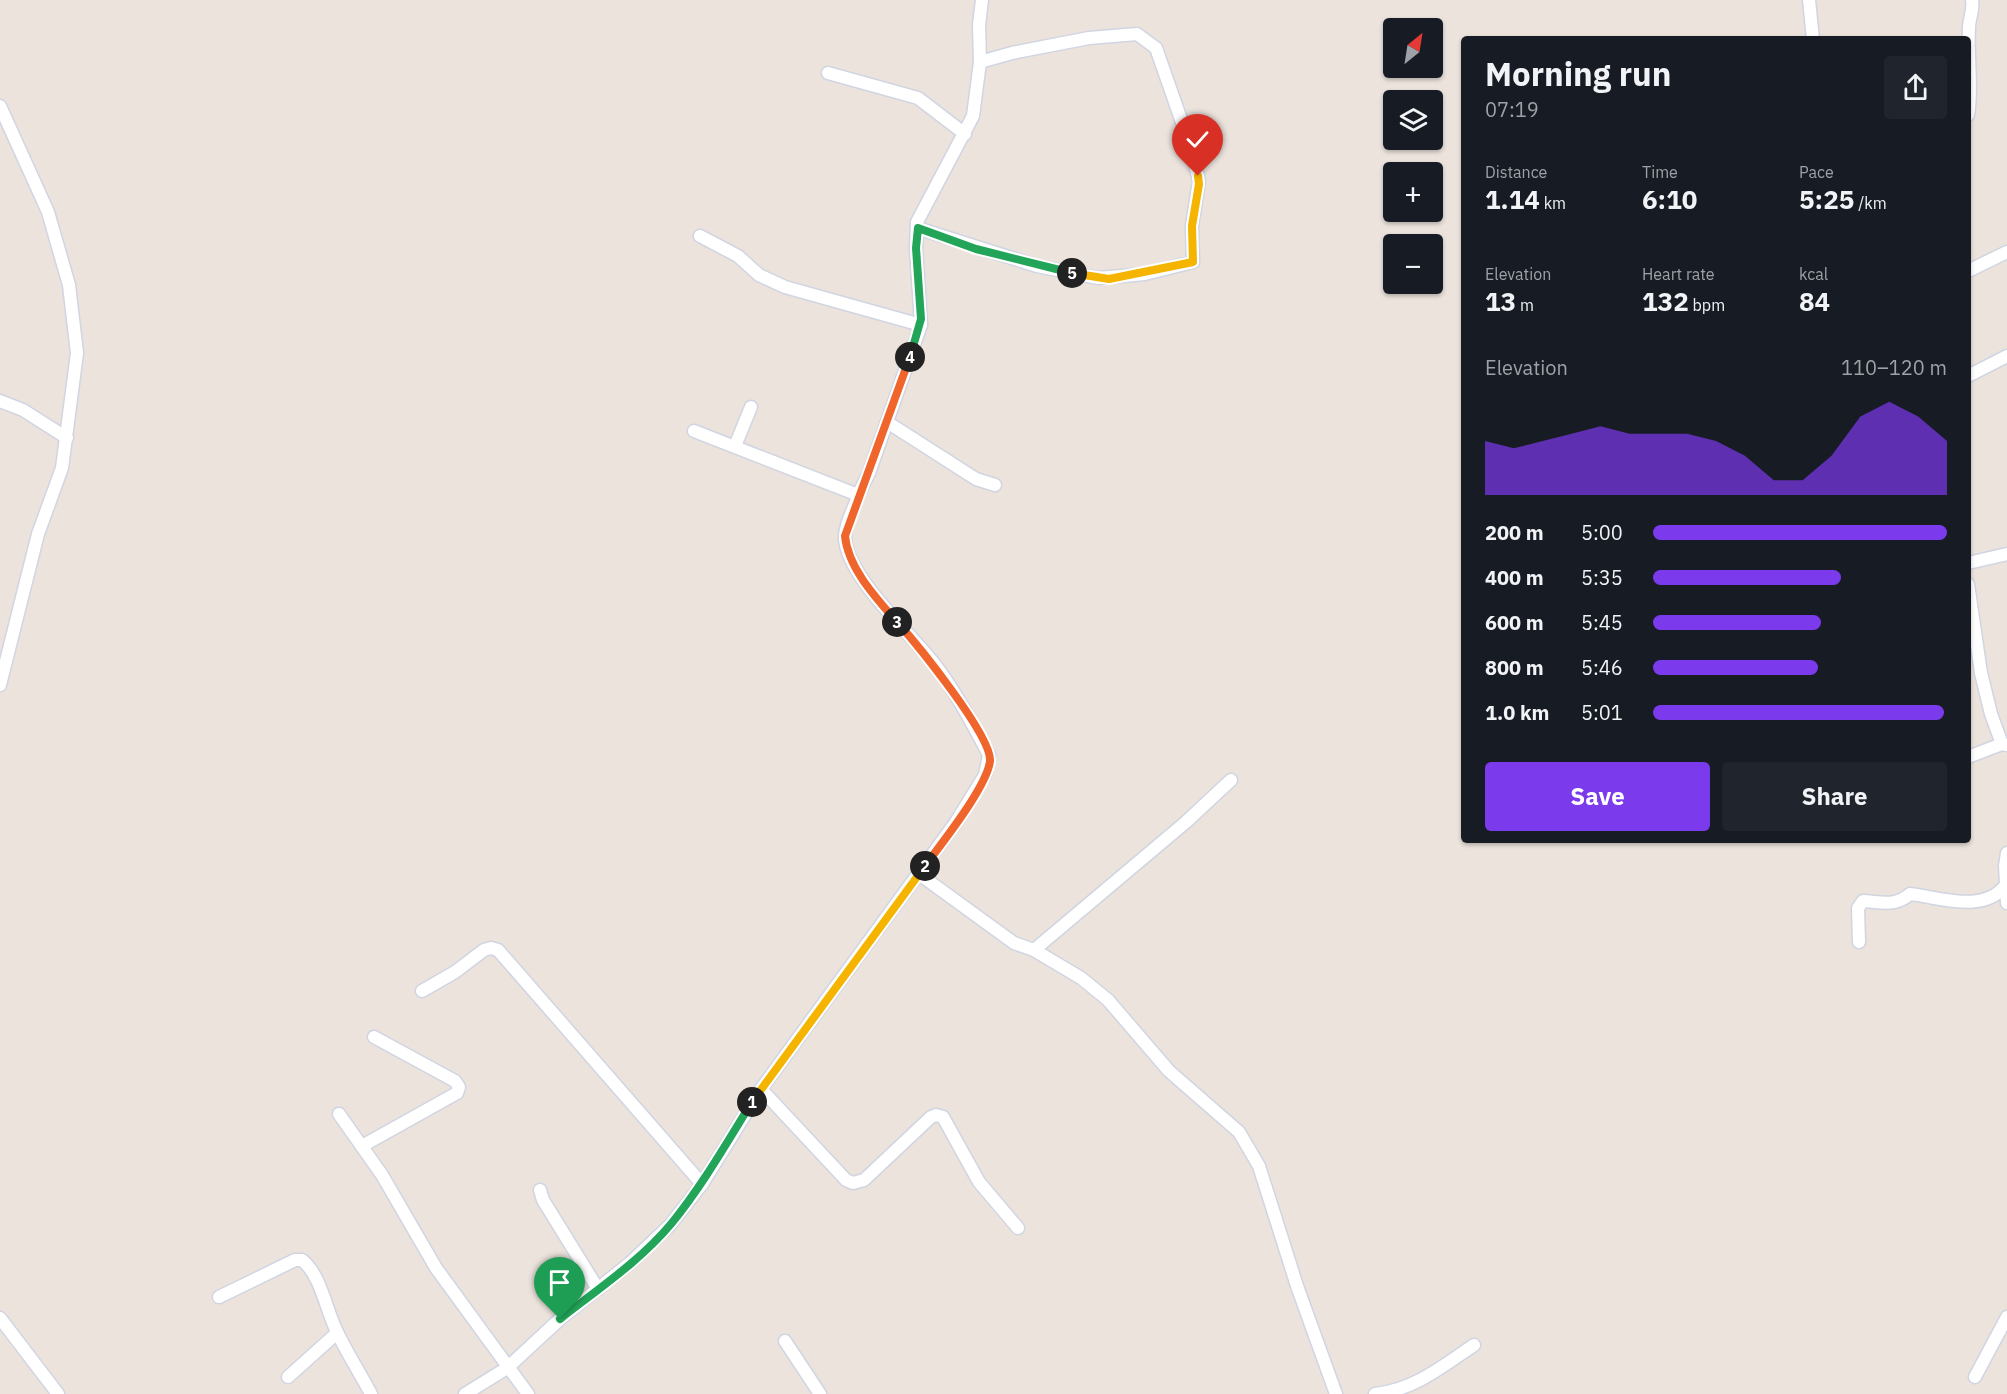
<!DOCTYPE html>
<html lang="en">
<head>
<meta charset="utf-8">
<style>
  :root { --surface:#171b24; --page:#20242c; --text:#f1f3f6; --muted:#9ea1a6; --accent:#7c3aed }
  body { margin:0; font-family:"IBM Plex Sans",sans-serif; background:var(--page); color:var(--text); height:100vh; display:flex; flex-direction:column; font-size:22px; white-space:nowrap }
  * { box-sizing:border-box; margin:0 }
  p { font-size:20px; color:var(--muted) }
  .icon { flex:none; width:33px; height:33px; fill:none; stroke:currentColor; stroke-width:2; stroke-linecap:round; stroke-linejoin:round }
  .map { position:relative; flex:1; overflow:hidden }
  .side { position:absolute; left:1461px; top:36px; width:510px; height:807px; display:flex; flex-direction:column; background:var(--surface); border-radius:6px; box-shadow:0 2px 4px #0004 }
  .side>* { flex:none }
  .needle { width:39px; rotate:30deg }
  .buttons { position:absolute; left:1383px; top:18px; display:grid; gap:12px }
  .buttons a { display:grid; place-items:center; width:60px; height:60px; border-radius:6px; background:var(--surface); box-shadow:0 2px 4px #0004; font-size:30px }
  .pin { position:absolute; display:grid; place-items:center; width:51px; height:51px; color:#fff; margin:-62px -26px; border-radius:50% 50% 50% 0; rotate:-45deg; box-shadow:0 0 6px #0007 }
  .pin .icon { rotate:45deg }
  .km { position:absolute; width:30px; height:30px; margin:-15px; border-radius:50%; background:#222; color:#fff; font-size:16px; line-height:30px; text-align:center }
  .round { display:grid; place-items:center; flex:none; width:63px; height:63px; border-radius:6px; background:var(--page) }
  .summary { display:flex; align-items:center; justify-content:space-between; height:102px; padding:0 24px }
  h1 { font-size:33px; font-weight:700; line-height:45px }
  .figures { display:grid; grid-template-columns:repeat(3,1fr); gap:9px; height:102px; padding:6px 24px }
  .figures div { display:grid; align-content:center }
  .figures b { font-size:26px; font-weight:700 }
  .figures small { font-size:16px; font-weight:400 }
  .figures p { font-size:16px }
  .chart { height:168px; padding:12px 24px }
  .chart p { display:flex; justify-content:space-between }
  .chart svg { width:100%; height:108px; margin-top:6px; fill:var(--accent); opacity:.7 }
  .cta { display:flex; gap:12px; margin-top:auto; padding:12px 24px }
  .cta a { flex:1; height:69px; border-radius:6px; background:var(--accent); color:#fff; font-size:24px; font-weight:700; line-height:69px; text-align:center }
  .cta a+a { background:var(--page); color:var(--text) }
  ul { padding:0 24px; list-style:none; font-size:20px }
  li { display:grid; grid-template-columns:96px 72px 1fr; align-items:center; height:45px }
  li i { height:15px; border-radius:8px; background:var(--accent) }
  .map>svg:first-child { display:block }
</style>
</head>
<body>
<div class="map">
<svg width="2007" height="1394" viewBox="0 0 2007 1394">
  <rect width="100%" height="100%" fill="#ebe3dc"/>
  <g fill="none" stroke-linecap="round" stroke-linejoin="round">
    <defs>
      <g id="minor">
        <polyline points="1809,0 1813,39"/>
        <polyline points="828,73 918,98 965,134"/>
        <polyline points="0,106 48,212 69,285 77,353 62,468 38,534 0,685"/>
        <path d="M1968,115C1973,86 1967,57 1969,28C1969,18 1974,10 1972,0"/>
        <polyline points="917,228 1037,266 1098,278 1145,274 1193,262 1192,226 1199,181 1191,148 1156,48 1137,34 1089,38 1012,53 980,62"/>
        <polyline points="700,236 738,256 759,275 785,287 921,325"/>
        <polyline points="1968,271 2007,252"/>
        <polyline points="1968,376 2007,356"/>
        <polyline points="0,401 23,410 67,438"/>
        <polyline points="887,422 976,479 995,485"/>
        <polyline points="735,446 751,407"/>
        <polyline points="858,495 869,473 921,325 916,248 917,222 973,116 980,62 979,25 982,0"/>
        <polyline points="1968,563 2007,554"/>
        <polyline points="1968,584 1981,673 1991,714 2002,744 2007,745"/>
        <polyline points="1968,757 2002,744"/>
        <polyline points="2007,853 2005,866 2007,903"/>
        <polyline points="919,874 1014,943 1034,950 1081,978 1108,1000 1169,1071 1239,1132 1259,1166 1297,1286 1336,1394"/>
        <path d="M1859,942L1858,908L1863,901C1882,902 1895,907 1910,894C1939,897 1983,914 2005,886"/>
        <polyline points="1034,950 1186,822 1231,780"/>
        <polyline points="422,991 455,972 484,950 491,948 498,950 702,1184"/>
        <polyline points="761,1089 846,1180 853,1183 864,1180 931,1117 936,1115 943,1117 979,1182 1018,1228"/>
        <polyline points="339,1114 382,1175 436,1268 528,1394"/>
        <polyline points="362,1146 457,1093 459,1087 455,1081 374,1037"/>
        <polyline points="540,1190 543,1200 598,1289"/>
        <path d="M219,1297L295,1260H302C321,1275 326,1310 337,1332C347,1353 360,1373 371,1394"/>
        <polyline points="0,1318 58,1394"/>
        <polyline points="785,1341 820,1394"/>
        <polyline points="288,1377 337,1333"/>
        <polyline points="1975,1377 2007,1317"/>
        <path d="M465,1394L507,1368L560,1319L630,1263L670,1225L702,1184L761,1089L956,822L985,775L989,755C972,723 955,690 932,661C908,631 848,577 845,539C844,525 855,508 858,495L694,431"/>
        <path d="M1375,1394C1414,1390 1443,1366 1474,1345"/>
      </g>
    </defs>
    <!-- minor casing -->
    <use href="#minor" stroke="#d1d5e2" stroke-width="15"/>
    <!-- minor -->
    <use href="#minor" stroke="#fff" stroke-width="12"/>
  </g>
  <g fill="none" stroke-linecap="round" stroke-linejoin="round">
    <defs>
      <path id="split-1" d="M560,1319C598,1289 640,1261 671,1224C702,1186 726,1144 752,1102"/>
      <polyline id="split-2" points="752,1102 925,866"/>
      <path id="split-3" d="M897,622C916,643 992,736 990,761C987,787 941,844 925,866"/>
      <path id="split-4" d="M897,622C876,598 848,568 845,536L910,357"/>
      <polyline id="split-5" points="910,357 921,319 916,248 918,228 976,249 1072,273"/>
      <polyline id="split-6" points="1072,273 1109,279 1193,262 1192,226 1199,184 1198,176"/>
    </defs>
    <!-- split-1 casing -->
    <use href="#split-1" stroke="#fff" stroke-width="12"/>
    <!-- split-2 casing -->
    <use href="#split-2" stroke="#fff" stroke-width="12"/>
    <!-- split-3 casing -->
    <use href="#split-3" stroke="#fff" stroke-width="12"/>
    <!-- split-4 casing -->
    <use href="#split-4" stroke="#fff" stroke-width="12"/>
    <!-- split-5 casing -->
    <use href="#split-5" stroke="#fff" stroke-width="12"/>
    <!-- split-6 casing -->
    <use href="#split-6" stroke="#fff" stroke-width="12"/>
    <!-- split-1 -->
    <use href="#split-1" stroke="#22a559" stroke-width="8"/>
    <!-- split-2 -->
    <use href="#split-2" stroke="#f5b400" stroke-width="8"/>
    <!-- split-3 -->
    <use href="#split-3" stroke="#f0652b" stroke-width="8"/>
    <!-- split-4 -->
    <use href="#split-4" stroke="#f0652b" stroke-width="8"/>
    <!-- split-5 -->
    <use href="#split-5" stroke="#22a559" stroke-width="8"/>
    <!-- split-6 -->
    <use href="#split-6" stroke="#f5b400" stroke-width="8"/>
  </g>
</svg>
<div class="buttons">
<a><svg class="needle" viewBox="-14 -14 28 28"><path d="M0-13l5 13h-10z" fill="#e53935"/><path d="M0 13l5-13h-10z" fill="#9ea1a6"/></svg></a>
<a><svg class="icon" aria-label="layers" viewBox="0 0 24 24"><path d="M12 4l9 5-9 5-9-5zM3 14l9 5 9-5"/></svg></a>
<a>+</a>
<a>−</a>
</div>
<div class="pin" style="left:560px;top:1319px;background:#1e9e55"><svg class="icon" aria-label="arrive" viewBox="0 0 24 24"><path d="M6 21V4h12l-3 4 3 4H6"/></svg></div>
<div class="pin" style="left:1198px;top:176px;background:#d93025"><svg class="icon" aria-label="check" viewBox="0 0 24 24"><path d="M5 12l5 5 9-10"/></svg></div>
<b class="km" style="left:752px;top:1102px">1</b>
<b class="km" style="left:925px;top:866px">2</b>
<b class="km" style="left:897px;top:622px">3</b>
<b class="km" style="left:910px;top:357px">4</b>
<b class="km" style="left:1072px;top:273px">5</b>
<section class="side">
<div class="summary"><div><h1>Morning run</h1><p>07:19</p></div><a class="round"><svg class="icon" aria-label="share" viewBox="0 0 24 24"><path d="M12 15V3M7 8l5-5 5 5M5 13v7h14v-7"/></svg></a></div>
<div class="figures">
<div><p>Distance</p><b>1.14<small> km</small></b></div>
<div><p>Time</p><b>6:10</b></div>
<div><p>Pace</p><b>5:25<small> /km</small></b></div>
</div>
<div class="figures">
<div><p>Elevation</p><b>13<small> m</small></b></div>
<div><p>Heart rate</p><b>132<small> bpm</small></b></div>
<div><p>kcal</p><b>84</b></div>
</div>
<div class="chart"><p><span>Elevation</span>110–120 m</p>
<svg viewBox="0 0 160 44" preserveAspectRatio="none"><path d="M0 44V22L10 25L20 22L30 19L40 16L50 19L60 19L70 19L80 22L90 28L100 38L110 38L120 28L130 12L140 6L150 12L160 22V44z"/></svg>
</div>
<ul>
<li><b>200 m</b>5:00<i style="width:100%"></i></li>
<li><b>400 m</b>5:35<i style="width:64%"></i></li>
<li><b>600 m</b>5:45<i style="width:57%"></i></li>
<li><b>800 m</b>5:46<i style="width:56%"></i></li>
<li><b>1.0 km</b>5:01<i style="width:99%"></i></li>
</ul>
<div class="cta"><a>Save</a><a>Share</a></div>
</section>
</div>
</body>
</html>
